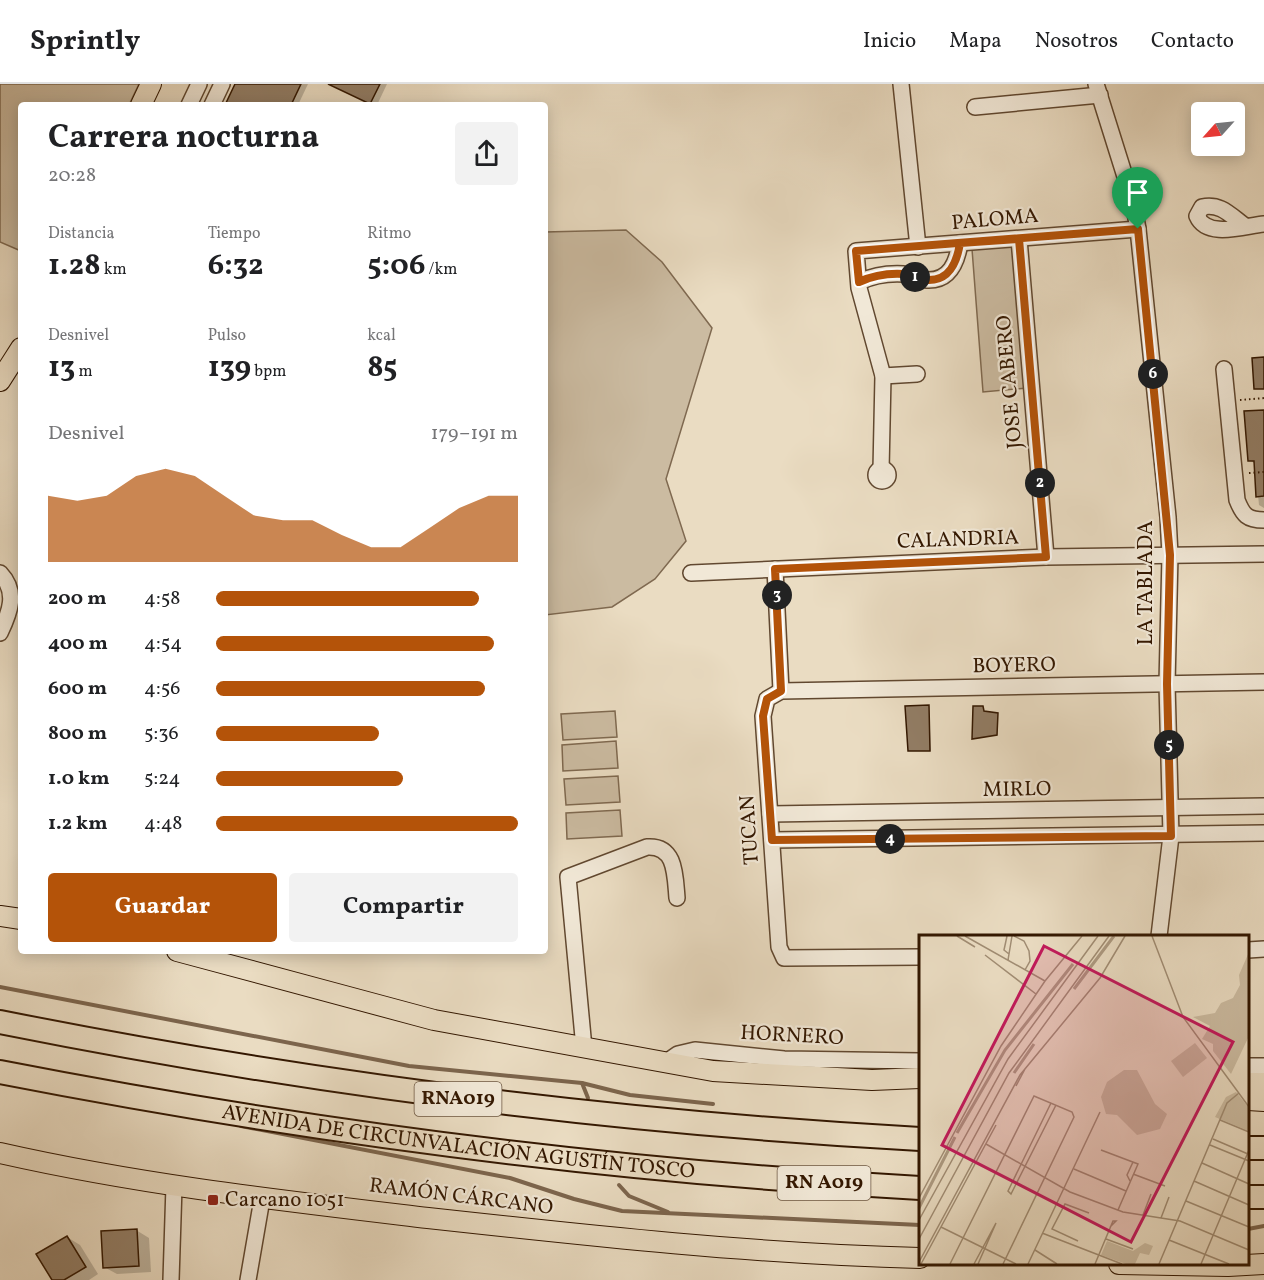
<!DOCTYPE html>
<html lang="es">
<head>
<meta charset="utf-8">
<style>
  :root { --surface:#fff; --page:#f2f2f2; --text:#202124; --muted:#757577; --line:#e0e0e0; --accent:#b45309 }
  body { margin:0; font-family:Vollkorn,serif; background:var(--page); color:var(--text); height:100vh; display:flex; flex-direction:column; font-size:22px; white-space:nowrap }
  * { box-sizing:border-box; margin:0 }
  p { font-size:20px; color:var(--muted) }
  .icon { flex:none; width:33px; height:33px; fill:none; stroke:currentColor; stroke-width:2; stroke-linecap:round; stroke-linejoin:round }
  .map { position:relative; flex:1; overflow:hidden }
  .details { position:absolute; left:18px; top:18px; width:530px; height:852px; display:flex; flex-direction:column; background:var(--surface); border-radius:6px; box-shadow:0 3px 15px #0003 }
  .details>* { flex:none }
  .needle { width:39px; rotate:243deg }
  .controls { position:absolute; left:1191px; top:18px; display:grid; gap:12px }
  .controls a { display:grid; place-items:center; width:54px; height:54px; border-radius:6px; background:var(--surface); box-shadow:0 3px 15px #0003; font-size:30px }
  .pin { position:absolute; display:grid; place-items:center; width:51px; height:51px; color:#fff; margin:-62px -26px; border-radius:50% 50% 50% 0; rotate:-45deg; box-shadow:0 0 6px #0007 }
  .pin .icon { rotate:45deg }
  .km { position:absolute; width:30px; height:30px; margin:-15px; border-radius:50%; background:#222; color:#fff; font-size:16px; line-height:30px; text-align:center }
  .round { display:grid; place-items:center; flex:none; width:63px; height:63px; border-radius:6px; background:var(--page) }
  .overview { display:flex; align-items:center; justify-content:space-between; height:102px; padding:0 30px }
  h1 { font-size:33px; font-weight:700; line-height:45px }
  .stats { display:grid; grid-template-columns:repeat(3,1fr); gap:9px; height:102px; padding:6px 30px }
  .stats div { display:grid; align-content:center }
  .stats b { font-size:30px; font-weight:700 }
  .stats small { font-size:16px; font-weight:400 }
  .stats p { font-size:16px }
  .chart { height:168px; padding:12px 30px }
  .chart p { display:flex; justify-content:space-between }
  .chart svg { width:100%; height:108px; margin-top:6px; fill:var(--accent); opacity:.7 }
  .cta { display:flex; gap:12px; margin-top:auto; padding:12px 30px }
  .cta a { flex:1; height:69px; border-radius:6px; background:var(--accent); color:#fff; font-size:24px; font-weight:700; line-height:69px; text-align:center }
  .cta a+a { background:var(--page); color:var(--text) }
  ul { padding:0 30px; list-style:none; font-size:20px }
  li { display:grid; grid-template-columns:96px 72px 1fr; align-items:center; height:45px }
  li i { height:15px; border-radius:8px; background:var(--accent) }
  header { display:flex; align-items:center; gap:36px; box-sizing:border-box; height:84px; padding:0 30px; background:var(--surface); border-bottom:2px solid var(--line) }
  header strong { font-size:28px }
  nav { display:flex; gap:33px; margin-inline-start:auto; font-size:21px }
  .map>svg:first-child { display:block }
</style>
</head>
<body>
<header>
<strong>Sprintly</strong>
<nav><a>Inicio</a><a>Mapa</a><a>Nosotros</a><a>Contacto</a></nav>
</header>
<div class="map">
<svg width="1264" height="1196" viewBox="0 0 1264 1196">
  <rect width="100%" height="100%" fill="#eadcc2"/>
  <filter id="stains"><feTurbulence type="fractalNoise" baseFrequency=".00333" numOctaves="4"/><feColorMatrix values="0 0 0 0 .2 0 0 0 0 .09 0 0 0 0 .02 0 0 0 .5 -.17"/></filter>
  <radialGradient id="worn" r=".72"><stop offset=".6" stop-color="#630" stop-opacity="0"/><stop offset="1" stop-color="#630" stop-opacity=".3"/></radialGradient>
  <!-- green -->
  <g fill="#cbbba1" stroke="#7f6950" stroke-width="1.5">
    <polygon points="0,0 139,0 129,21 21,21 21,167 0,158"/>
    <polygon points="626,146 662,178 712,244 666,395 686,457 655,495 612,523 545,531 545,148"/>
    <polygon points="1016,162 1027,304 983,308 972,165"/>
    <polygon points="615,627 617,653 563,656 561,630"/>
    <polygon points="616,657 618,684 563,687 562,661"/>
    <polygon points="618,692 620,718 566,721 564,695"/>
    <polygon points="620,726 622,752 567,755 566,729"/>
  </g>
  <!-- shadow -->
  <g fill="#0003">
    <polygon points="237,0 308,0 298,21 227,21"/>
    <polygon points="330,0 387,0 377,21"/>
    <polygon points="1264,327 1264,424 1259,421 1255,380 1250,376"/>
    <polygon points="929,623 931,667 910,667 909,666"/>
    <polygon points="983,624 985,629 998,632 998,651 975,655"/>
    <polygon points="136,1146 149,1154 151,1188 117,1190 104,1183"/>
    <polygon points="67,1153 80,1161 98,1190 89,1196 54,1196"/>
  </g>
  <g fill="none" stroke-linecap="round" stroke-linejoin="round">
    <!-- stream -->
    <g stroke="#7c654d" stroke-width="4">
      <polyline points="0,903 409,982 582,999 630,1011 713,1020"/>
      <polyline points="582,999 588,1014"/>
      <polyline points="241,1042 510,1094 574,1115 622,1127 920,1141"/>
      <polyline points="619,1101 629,1112 668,1128"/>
      <polyline points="1248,1145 1264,1142"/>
    </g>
  </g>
  <!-- building -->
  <g fill="#927d65" stroke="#331700" stroke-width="1.5">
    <polygon points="235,0 301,0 291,21 225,21"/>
    <polygon points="328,0 380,0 370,20"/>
    <polygon points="1264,273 1264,305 1254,305 1252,274"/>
    <polygon points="1264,326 1264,412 1256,413 1254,377 1248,377 1244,327"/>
    <polygon points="929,621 930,667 908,667 905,622"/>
    <polygon points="973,622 983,622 984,627 998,629 997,651 972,655"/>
    <polygon points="137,1145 139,1182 103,1184 101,1147"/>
    <polygon points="67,1152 86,1183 64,1196 52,1196 36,1170"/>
  </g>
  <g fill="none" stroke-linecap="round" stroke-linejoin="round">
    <defs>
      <g id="minor">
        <polyline points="901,0 918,163"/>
        <polyline points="1096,0 1133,118 1138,145 1168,433 1170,471 1167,600 1171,752 1159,852"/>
        <polyline points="189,21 199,0"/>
        <polyline points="212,21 222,0"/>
        <polyline points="975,23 1100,11"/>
        <path d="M1245,142C1230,131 1221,119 1202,123L1197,132C1207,155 1244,142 1264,140"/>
        <polyline points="1019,155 1046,473"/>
        <path d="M859,198C872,192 889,189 904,190C912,190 919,195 927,196C950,197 957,178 960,159"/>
        <path d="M1224,285L1237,416C1243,431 1247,436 1264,436"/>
        <polyline points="883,292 917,290"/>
        <circle cx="882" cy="391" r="6"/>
        <polyline points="881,386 883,292 859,204 856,167 1138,145"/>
        <polyline points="775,485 781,607"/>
        <path d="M0,489C18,508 10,528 0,549"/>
        <polyline points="691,489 1046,473 1264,470"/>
        <polyline points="770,730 1264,722"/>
        <polyline points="772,756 1264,749"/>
        <polyline points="1248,866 1264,865"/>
        <polyline points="920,873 784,874 779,863 763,632 767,615 781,607 1264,598"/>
        <path d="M584,964L568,793L647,763C676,761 675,791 677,814"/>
        <polyline points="665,979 678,970 695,966 784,975 920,977"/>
        <polyline points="1248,982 1264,982"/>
        <polyline points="171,1196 174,1102"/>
        <polyline points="248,1196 262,1115"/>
      </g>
      <g id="major">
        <polyline points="141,21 151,0"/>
        <polyline points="0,297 21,264"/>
        <polyline points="0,832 21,835"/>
        <polyline points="177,867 434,936 713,987 872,996 920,994"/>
        <polyline points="1248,999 1264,999"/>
        <polyline points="1248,1016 1264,1017"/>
        <path d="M0,1069C141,1101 285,1117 428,1134C592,1152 756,1170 920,1174"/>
        <polyline points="1119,1180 1228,1182 1264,1180"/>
      </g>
      <g id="highway">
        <path d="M0,938C305,999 610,1038 920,1055"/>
        <path id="s1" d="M0,988C308,1048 607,1087 920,1104"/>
        <polyline points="1248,1064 1264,1064"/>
        <polyline points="1248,1113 1264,1113"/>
      </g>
    </defs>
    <!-- minor casing -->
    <use href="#minor" stroke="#614830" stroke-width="18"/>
    <!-- major casing -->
    <use href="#major" stroke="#331700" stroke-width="22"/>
    <!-- highway casing -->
    <use href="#highway" stroke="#331700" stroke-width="26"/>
    <!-- path -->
    <g stroke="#331700" stroke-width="2" stroke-dasharray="1.5 3" stroke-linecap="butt">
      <polyline points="1240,316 1264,314"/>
      <polyline points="1249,389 1264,388"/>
    </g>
    <!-- minor -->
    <use href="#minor" stroke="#f1e8d7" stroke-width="15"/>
    <!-- major -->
    <use href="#major" stroke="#eadcc2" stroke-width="20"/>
    <!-- highway -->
    <use href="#highway" stroke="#eadcc2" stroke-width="22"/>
  </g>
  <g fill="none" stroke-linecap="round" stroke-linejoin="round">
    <defs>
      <path id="route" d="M1138,145L856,167L859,198C872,192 889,189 904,190C912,190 919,195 927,196C950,197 957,178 960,159L1019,155L1046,473L775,485L781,607L767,615L763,632L772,756L1171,752L1167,600L1170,471L1138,145"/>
    </defs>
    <!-- route casing -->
    <use href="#route" stroke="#fff" stroke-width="12"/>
    <!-- route -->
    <use href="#route" stroke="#b45309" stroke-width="8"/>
  </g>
  <!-- markers -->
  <rect fill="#8f2418" stroke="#f1e8d7" stroke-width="2" x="207" y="1110" width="12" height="12" rx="3"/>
  <g text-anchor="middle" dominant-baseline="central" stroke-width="4.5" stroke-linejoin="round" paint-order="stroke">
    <!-- shield labels -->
    <g fill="#f1e8d7" stroke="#6c5640" stroke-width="1.5">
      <rect x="414.5" y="998" width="87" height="34" rx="4.5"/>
      <rect x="777.5" y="1082" width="93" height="34" rx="4.5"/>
    </g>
    <g font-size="20" font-weight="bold" fill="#331700">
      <text x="458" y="1015">RNA019</text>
      <text x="824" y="1099">RN A019</text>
    </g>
    <!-- street labels -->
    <g font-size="21" fill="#331700" stroke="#f1e8d7">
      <text transform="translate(995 136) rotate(-5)">PALOMA</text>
      <text transform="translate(1010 298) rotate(-95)">JOSE CABERO</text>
      <text transform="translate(958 456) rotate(-2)">CALANDRIA</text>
      <text transform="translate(1146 499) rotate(-90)">LA TABLADA</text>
      <text transform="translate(1014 582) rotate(-1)">BOYERO</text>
      <text transform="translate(1017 706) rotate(-1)">MIRLO</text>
      <text transform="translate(750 746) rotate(-94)">TUCAN</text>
      <text transform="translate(792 952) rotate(3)">HORNERO</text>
      <text stroke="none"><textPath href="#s1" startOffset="464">AVENIDA DE CIRCUNVALACIÓN AGUSTÍN TOSCO</textPath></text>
      <text transform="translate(461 1113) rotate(7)">RAMÓN CÁRCANO</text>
    </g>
    <!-- poi labels -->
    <g font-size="21" fill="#331700" stroke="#f1e8d7" text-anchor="start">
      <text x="225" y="1116">Carcano 1051</text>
    </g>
  </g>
  <!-- overview -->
  <g transform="translate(919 851)">
    <rect width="330" height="330" fill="#eadcc2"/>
    <path d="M330,17V101L312,139L294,116V109L283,104L291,91L274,82L296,78L302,68L314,63L321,50L320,40ZM276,108L288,123L264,142L252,126ZM205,135H218L236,169L248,179L241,194L218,200L198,180L187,179L182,162L188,147ZM317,157L330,173V196L296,182L307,162ZM188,306L214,316L226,308L234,311L230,320L221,318L216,329H207L182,320Z" fill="#cbbba1"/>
    <path fill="none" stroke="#ac9980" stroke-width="3" d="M155,54L195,1M95,138L115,109M38,198L86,115L154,29M0,273L36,202"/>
    <path fill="none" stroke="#a18d74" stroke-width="1.5" d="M38,1L56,12M46,1L126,46M88,1L85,15L90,19M95,1L105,6L110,16L111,26L106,35M233,1L264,82L330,172M66,20L117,59M89,25L93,1M97,151L106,134M132,168L89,256L92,259L137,170M301,185L330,197M294,204L329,219M67,209L151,257L204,277L261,286L330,315M291,210L330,226M182,215L219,229L199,275M283,228L330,249M155,234L207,256M214,239L246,251M211,246L208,240L214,227M275,246L330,270M0,263L82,111L126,46L163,1M267,266L330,292M224,280L232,259M242,283L250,262M0,285L89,124L179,1M22,292L97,329M123,298L203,329M0,304L90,138L190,1M187,304L214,314M250,305L310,329M159,306L133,294L146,269L170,278M116,315L138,329M0,327L101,140L181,43L206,1M2,329L77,190M31,329L115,161L153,177L155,182L84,329M55,329L77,288L59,329M109,329L181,177M176,329L194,286H197L191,292M240,329L308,168L320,158M282,329L330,215"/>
    <path fill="#c2185b" fill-opacity="0.15" stroke="#c2185b" stroke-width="3" d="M125,11L314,107L212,307L23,210Z"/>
    <rect width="330" height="330" fill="none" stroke="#331700" stroke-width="3"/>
  </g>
  <rect width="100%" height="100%" filter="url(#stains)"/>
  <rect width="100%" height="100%" fill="url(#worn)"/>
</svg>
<div class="controls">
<a><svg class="needle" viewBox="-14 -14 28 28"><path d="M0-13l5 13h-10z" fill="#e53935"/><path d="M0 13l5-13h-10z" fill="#757577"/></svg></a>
</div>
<div class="pin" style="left:1138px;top:145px;background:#1e9e55"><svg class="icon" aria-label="arrive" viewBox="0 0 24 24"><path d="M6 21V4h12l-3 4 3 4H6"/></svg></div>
<b class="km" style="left:915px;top:193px">1</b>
<b class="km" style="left:1040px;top:399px">2</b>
<b class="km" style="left:777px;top:511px">3</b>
<b class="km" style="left:890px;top:755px">4</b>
<b class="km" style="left:1169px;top:661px">5</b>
<b class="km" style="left:1153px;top:290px">6</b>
<section class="details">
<div class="overview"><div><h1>Carrera nocturna</h1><p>20:28</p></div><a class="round"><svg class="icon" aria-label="share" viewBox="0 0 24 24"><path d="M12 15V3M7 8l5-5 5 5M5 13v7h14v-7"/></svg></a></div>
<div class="stats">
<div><p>Distancia</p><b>1.28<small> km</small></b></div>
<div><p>Tiempo</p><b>6:32</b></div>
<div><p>Ritmo</p><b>5:06<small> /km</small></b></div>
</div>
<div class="stats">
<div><p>Desnivel</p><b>13<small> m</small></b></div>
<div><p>Pulso</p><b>139<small> bpm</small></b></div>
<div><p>kcal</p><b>85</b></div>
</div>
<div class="chart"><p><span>Desnivel</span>179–191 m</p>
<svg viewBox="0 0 160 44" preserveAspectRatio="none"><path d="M0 44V17L10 19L20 17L30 9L40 6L50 9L60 17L70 25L80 27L90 27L100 33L110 38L120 38L130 30L140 22L150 17L160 17V44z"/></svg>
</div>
<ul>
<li><b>200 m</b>4:58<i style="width:87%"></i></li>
<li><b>400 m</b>4:54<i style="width:92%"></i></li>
<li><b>600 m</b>4:56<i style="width:89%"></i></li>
<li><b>800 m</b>5:36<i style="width:54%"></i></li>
<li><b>1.0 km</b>5:24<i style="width:62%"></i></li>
<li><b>1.2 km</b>4:48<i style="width:100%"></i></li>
</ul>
<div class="cta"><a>Guardar</a><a>Compartir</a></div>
</section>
</div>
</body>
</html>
